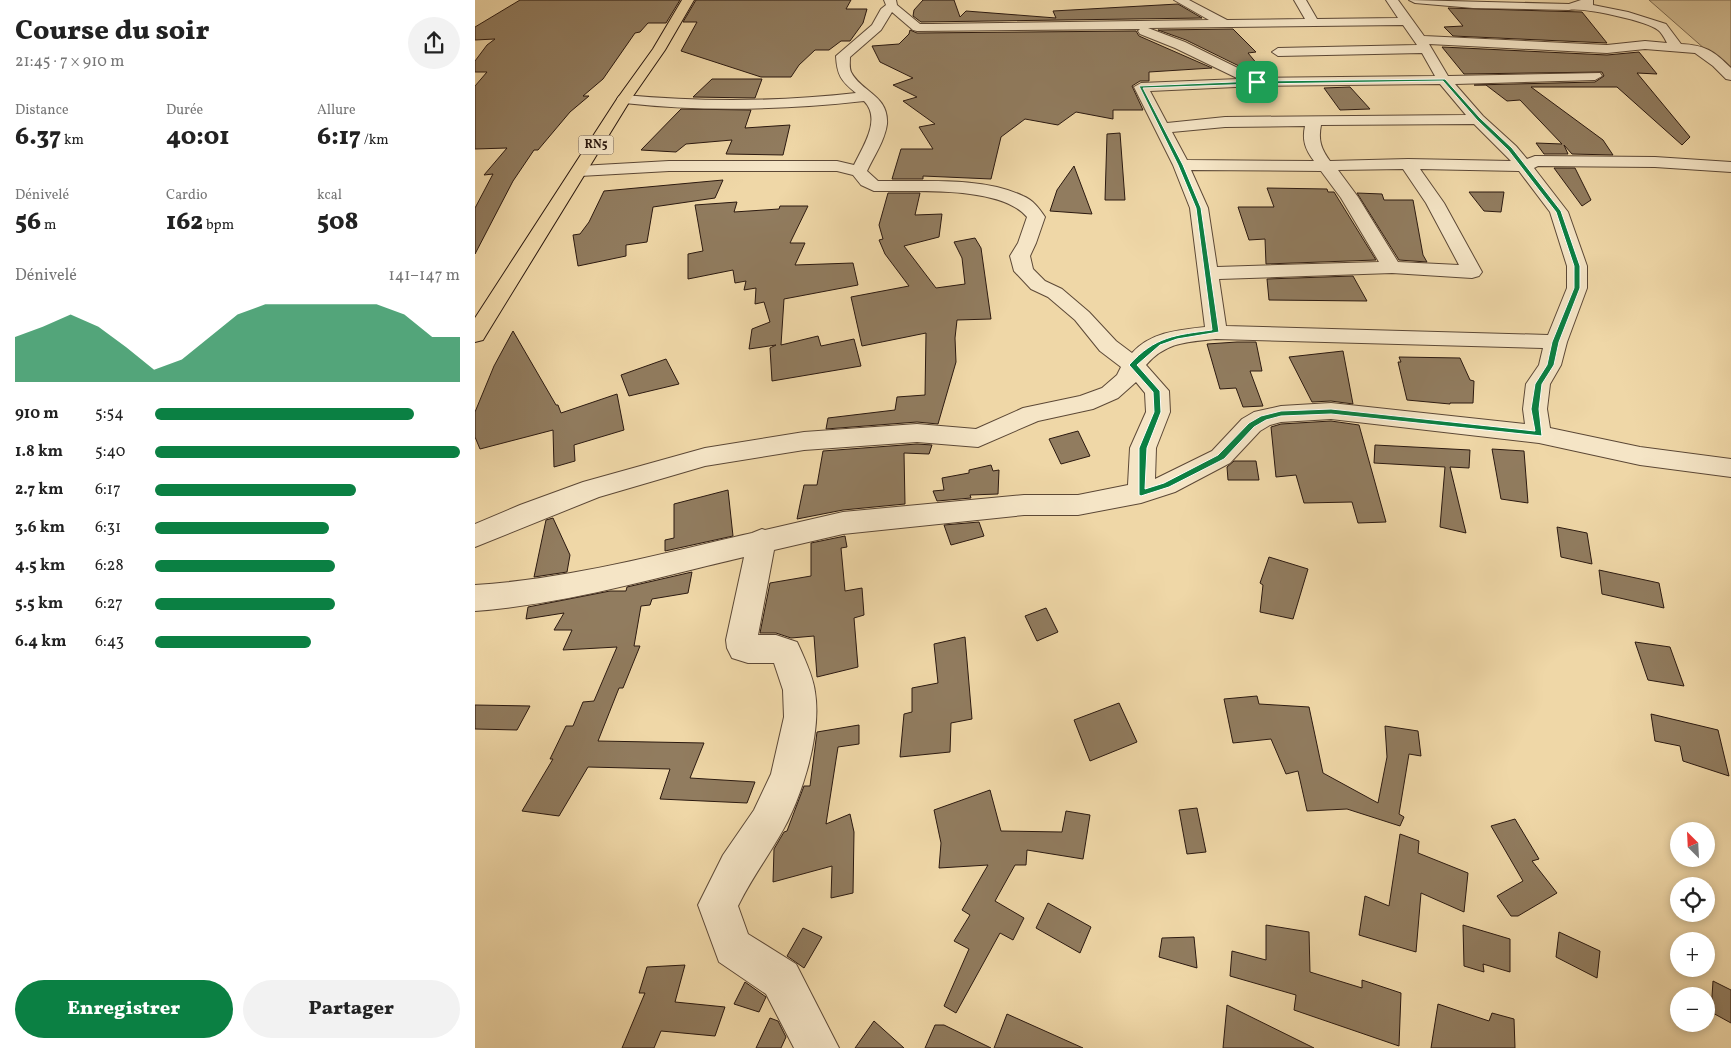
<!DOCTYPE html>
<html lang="fr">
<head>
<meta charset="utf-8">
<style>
  :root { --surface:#fff; --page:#f2f2f2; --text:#222; --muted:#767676; --accent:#0b8043 }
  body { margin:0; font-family:Vollkorn,serif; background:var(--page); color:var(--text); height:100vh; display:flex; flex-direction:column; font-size:19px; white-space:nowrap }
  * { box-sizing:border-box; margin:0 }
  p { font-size:16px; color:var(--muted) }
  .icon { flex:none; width:28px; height:28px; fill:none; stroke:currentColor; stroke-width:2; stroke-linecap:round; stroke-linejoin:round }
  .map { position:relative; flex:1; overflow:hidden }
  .side { display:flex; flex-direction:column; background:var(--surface); width:475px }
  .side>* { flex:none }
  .needle { width:32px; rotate:336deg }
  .controls { position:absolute; left:1195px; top:822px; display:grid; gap:10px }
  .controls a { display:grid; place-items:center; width:45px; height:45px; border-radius:50%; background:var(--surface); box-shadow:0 2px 8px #0003; font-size:25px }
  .pin { position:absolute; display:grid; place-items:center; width:42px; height:42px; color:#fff; margin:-21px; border-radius:10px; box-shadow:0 2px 8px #0006 }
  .round { display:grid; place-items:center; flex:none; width:52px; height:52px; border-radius:26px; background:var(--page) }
  .head { display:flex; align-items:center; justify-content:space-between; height:85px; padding:0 15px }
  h1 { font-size:28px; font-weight:800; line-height:38px }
  .stats { display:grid; grid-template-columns:repeat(3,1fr); gap:8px; height:85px; padding:5px 15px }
  .stats div { display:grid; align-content:center }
  .stats b { font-size:25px; font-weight:800 }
  .stats small { font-size:14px; font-weight:400 }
  .stats p { font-size:14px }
  .chart { height:140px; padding:10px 15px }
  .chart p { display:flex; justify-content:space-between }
  .chart svg { width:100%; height:90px; margin-top:5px; fill:var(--accent); opacity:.7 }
  .button { display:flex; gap:10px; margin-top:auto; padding:10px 15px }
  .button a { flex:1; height:58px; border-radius:30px; background:var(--accent); color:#fff; font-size:20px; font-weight:800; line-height:58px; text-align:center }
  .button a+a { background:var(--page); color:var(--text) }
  ul { padding:0 15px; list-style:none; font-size:16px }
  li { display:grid; grid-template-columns:80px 60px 1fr; align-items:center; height:38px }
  li i { height:12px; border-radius:6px; background:var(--accent) }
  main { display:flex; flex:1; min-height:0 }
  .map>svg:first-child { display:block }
</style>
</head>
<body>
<main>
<section class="side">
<div class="head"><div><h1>Course du soir</h1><p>21:45 · 7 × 910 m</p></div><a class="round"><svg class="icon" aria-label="share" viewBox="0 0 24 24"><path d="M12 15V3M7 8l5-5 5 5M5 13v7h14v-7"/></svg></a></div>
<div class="stats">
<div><p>Distance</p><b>6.37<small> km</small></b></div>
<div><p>Durée</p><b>40:01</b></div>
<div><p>Allure</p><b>6:17<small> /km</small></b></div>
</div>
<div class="stats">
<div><p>Dénivelé</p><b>56<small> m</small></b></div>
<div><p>Cardio</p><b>162<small> bpm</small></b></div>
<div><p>kcal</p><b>508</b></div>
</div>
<div class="chart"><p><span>Dénivelé</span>141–147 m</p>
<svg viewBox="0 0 160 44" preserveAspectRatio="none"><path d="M0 44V22L10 17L20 11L30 17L40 27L50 38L60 33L70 22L80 11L90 6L100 6L110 6L120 6L130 6L140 11L150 22L160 22V44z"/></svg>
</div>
<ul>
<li><b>910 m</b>5:54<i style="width:85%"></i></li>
<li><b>1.8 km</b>5:40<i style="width:100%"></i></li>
<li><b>2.7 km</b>6:17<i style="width:66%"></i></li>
<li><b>3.6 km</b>6:31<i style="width:57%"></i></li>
<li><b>4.5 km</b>6:28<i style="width:59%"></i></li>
<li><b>5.5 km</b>6:27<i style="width:59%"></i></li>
<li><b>6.4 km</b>6:43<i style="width:51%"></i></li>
</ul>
<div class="button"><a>Enregistrer</a><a>Partager</a></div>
</section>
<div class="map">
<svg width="1256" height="1048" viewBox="0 0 1256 1048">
  <rect width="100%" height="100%" fill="#efd7a7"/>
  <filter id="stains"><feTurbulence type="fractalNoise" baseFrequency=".004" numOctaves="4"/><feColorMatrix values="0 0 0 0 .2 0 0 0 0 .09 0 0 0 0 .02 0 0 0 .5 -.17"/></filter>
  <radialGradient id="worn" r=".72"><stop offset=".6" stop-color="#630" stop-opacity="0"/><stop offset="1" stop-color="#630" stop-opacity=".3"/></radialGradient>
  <!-- green -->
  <polygon fill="#ceb78d" stroke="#7c684e" points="1174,0 1256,0 1256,72"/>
  <!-- building -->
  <g fill="#917c5f" stroke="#2b1910">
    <polygon points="45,0 205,0 191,23 173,23 165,32 160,33 128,79 108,96 114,96 95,112 63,150 59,150 38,181 0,254 0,208 18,174 9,175 32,148 0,149 0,86 12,72 0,72 0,61 12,45 20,39 0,40 0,27"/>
    <polygon points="221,0 376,0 371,9 392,9 388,23 375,41 366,41 354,50 340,50 324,65 316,77 286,77 206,51 222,22 208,22"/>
    <polygon points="448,0 479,0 485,17 491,11 581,18 578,11 703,4 727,18 446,22 438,16 439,10"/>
    <polygon points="973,8 1107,12 1132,43 978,36 969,27 988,26"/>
    <polygon points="758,29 781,52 773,53 783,65 764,66 711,40 683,30"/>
    <polygon points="435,30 442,33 661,31 664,36 737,68 674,72 674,81 665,81 657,86 668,110 638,110 638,119 601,112 583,125 550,119 526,137 516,179 448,176 448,179 417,179 426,149 458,149 444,127 460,124 428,101 442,97 418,85 438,78 405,62 397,46 424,44 434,34"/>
    <polygon points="967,47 1132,55 1164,52 1182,74 1162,73 1215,137 1207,145 1142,87 1056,87 1128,140 1138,155 1097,154 1089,145 1093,154 1069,154 1061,143 1087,144 1045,100 1032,101 1011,85 999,85 1120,82 1129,76 1127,72 989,74"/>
    <polygon points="237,79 287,79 280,98 218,97"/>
    <polygon points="875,87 895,109 865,110 849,88"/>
    <polygon points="206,109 276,110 270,128 315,125 308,155 251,154 257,140 211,144 201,152 166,150"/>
    <polygon points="645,133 650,200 630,200 632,134"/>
    <polygon points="599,166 617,214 575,211 582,190"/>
    <polygon points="1079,168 1100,168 1116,200 1107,206"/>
    <polygon points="248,180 240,198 178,207 172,242 151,245 151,256 103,266 98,235 105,234 114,222 129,191"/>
    <polygon points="792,188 852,189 853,192 859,192 901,260 791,264 790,239 774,240 763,207 799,207"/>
    <polygon points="994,192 1029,192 1026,212 1009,211"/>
    <polygon points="413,193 445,193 440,215 467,214 464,237 429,246 461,288 490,284 487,258 479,242 500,238 506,248 516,319 482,320 480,338 481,362 463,424 442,422 351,429 353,418 420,410 422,397 450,395 451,333 387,346 376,297 434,286 410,254 404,240 408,239 404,225"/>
    <polygon points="882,193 907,194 909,200 938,200 948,255 952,262 924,260"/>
    <polygon points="262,202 259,212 304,209 305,206 333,206 315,243 330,243 320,265 378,263 383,285 309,299 306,345 343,336 346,346 379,339 386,366 297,381 295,348 301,345 274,349 277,329 295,322 289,302 280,304 281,288 269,290 271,281 260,283 258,270 213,279 213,254 228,251 220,205"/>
    <polygon points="878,276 892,301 794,300 792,279"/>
    <polygon points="38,331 81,405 83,405 86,413 142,394 149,430 99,445 100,461 79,467 78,430 5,449 0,437 0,412 19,366"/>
    <polygon points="762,342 781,342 787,371 775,371 788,406 768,407 761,388 745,389 732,344"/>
    <polygon points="868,351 878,404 856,401 837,402 814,357"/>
    <polygon points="924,357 985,358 995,380 999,381 998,403 975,403 975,404 932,400 923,362 926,362"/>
    <polygon points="191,359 204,384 154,396 146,375"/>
    <polygon points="856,421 884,425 911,522 883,523 877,502 829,503 821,475 801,477 796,427 806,424"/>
    <polygon points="603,431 615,456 586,464 574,439"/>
    <polygon points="442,444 457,445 454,454 429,453 430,504 368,510 322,519 329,485 342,485 348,451"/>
    <polygon points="900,445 995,450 994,468 975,467 991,533 965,527 970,467 899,463"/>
    <polygon points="1017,449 1049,451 1053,503 1026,499"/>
    <polygon points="759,461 781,461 784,480 753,480 752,467"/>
    <polygon points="516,465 518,471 524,470 523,494 495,495 496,498 462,501 458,491 469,490 467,478 494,473 494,470"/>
    <polygon points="253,490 258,536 190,551 190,540 199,538 199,504"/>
    <polygon points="78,518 95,555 92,572 59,577 71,520"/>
    <polygon points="504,522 509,536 476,545 469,525"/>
    <polygon points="1082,527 1112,533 1117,564 1086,557"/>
    <polygon points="370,536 372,547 366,548 370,591 387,588 389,615 379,618 383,667 342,677 339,636 316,638 301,633 285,633 295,583 336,576 336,543"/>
    <polygon points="794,557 833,569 818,619 785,612 788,585 785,583"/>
    <polygon points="1124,570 1184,583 1189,608 1127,594"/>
    <polygon points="217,572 213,593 177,599 175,605 166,606 159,646 165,646 148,688 144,688 123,741 229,743 215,778 280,782 272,803 185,799 195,769 113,767 84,816 47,811 78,759 75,759 91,726 98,726 108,702 119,701 142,647 88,650 97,630 79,630 89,613 51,619 53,607 135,591 151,591 152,587"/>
    <polygon points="571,608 583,632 562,641 550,616"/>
    <polygon points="490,637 497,719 476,723 475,752 425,757 429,714 437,712 437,688 463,683 459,644"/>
    <polygon points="1160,642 1195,647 1209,686 1173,680"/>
    <polygon points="782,696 784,704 834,707 848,773 903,803 912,757 910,726 943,731 946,756 934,754 924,814 929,817 925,826 872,809 832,811 823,771 811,774 796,739 758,743 749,699"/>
    <polygon points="644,703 662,742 615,761 599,720"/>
    <polygon points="0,705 55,706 42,730 0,729"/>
    <polygon points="1176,714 1243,730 1254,776 1208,761 1205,746 1180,741"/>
    <polygon points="384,725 384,744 363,747 351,824 375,814 379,832 378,893 356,898 357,866 298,882 299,849 309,832 312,831 329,786 335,786 342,732"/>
    <polygon points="515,790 526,831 587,832 591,811 615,815 608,859 552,850 551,865 540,865 520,901 549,918 538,940 525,933 481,1013 469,1006 494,949 479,941 495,915 487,910 513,865 464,868 466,843 459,810"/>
    <polygon points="722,808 731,852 712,854 704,810"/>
    <polygon points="1040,819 1064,859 1057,861 1082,893 1043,916 1036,916 1022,896 1048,881 1016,826"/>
    <polygon points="925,834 944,841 943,853 993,873 989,912 946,893 941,952 884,935 890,896 914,906"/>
    <polygon points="573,903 616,927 605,953 561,928"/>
    <polygon points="791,925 834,932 835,972 887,988 887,980 926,993 924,1046 819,1010 821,995 755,976 757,951 791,960"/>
    <polygon points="988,925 1035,939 1035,972 1008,964 1009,972 989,966"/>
    <polygon points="328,928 347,937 329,968 312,956"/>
    <polygon points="1084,932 1125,951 1122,978 1081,957"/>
    <polygon points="719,937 722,968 684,957 687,938"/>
    <polygon points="210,965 200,1002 250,1007 240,1036 186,1031 179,1048 147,1048 170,993 164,993 172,967"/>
    <polygon points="1238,981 1256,990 1256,1023 1236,1012"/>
    <polygon points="270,982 291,997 284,1012 259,1004"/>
    <polygon points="963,1004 1014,1021 1017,1013 1039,1019 1040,1048 956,1048"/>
    <polygon points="752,1005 764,1011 839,1048 748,1048"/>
    <polygon points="532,1014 608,1048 519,1048"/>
    <polygon points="295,1018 303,1021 311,1037 306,1048 281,1048"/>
    <polygon points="399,1021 429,1048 380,1048"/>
    <polygon points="460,1025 469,1025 516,1048 450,1048"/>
  </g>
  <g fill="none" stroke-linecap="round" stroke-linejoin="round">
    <defs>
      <path id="minor" d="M409,0H421L422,5L445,24H457L734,20L699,0H714L752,20L830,19L819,0H831L842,19L923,18L911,0H923L949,36L1132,45L1170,41L1192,43C1190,39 1187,33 1183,30C1172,21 1108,7 1094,10L998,8L940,3L934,0L1094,4L1106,0H1118V5L1153,12L1191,24L1206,44C1230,45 1239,51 1256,68V80L1251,79L1238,66L1220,53L1170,49L1132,53L954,44L973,76L1125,73L1127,76L1120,80L980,84L1008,116L1041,146L1052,159L1060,156L1180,157L1256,162V172L1180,167L1063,166L1059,168L1093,212L1112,266V288L1092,342L1086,365L1075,384L1072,409L1075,428L1165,447L1256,459V477L1165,465L1064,443L856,419L806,422L795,425L785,431L755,463L700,492L666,503L603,515H549L368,534L299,550L283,635H301L322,642C329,657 338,676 340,692C347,735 326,801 304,837C290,861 275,881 263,906L273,934L321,964L364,1048H319L291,994L244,962L223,905L248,855L279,810L296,774L309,717L308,690L299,663H273L257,658L252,648L251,640L269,557C180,578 91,604 0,611V585C94,579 185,554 277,533L287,529L290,530L368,512L549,495H603L653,485L655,448L671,412L670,393L661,382L643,398L618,409L563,421L503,447L442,442L329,450L230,466L124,497L0,547V524L45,505L108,482L230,448L329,432L442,424L501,429L548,408L605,396L627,388L642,375L646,367L625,351L600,320L573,297L556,289L539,271L535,256L543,243L552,217C525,185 439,192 399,191L386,185L378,175L362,171H194L105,176L99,175L97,171L99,167L105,166L194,161H362L379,165C388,146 407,119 389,101C309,110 229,112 149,103L144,102L142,99L144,96L149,95C226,102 303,102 381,93C366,81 362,75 361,56L397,25L406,9L411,5ZM417,12L438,30L442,31L665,29L663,31L665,34L700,48L764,79L666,83L659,87L698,165L715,208L730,327C703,330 676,332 657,353L641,341L614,312L587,289L570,281L558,269L555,256L561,243L570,217C564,208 558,200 548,196C507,176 447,182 403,181L392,171C399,156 410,140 412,124C414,95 386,92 376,72C374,67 375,62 375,57L406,30ZM928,25L942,45L803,48L797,52L803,56L947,53L960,76L783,78L710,42L673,28ZM965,84L991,115L750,117L692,123L675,91L782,86ZM999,124L1036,161L933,159L855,161C846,149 843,140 846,125ZM830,126C827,140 830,149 839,161L712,160L697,132L750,127ZM928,169L951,203L984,265L923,262L883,197L863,170ZM945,169L1044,171L1075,212L1092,266V288L1073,335L751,326L744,279L917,273L997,278L1004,276L1007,272L969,203ZM716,170L846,171L866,198L904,262L742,267L733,208ZM741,339L1068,348L1064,365L1051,384L1048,409L1050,424L856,403L806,406L779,412L767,419L737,451L680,479L681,448L695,412L694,391L671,365C691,342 712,342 741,339Z"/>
      <polygon id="highway" points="207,0 219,0 190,50 156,99 11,335 8,340 0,342 0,318 142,99 178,49"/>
    </defs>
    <!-- minor casing -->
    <use href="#minor" stroke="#5c4836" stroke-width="2"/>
    <!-- highway casing -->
    <use href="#highway" stroke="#2b1910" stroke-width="2"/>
    <!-- minor -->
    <use href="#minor" fill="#f5e5c6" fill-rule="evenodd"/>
    <!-- highway -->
    <use href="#highway" fill="#efd7a7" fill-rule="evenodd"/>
  </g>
  <!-- route -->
  <path fill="#0b8043" stroke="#fff" fill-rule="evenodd" d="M970,79L1005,118L1037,148L1086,211L1105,266V288L1084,342L1079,365L1067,384L1064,409L1067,436L856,414L806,416L791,420L779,427L749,459L694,487L666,496L664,495V448L679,412L678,392L654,365C680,336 701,335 737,330L721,208L703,165L664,86L782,81ZM968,81L1002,120L1033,150L1081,212L1099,266V288L1077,342L1072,365L1060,384L1056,409L1060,431L856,409L806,411L786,416L774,423L743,455L689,483L670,489L672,448L686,412L685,391L662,365L685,345L702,339L744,332L726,208L708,165L668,88L782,84Z"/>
  <g text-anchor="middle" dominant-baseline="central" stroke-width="5" stroke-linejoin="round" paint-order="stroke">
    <!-- shield labels -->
    <rect fill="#f5e5c6" stroke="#685647" stroke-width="1" x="103.5" y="135.5" width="35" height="19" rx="4"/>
    <g font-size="12" font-weight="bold" fill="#2b1910">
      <text x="121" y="145">RN5</text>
    </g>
  </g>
  <rect width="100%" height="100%" filter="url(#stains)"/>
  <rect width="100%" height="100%" fill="url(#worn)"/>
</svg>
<div class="controls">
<a><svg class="needle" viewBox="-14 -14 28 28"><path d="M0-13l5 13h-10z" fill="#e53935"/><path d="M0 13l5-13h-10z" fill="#767676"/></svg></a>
<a><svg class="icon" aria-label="locate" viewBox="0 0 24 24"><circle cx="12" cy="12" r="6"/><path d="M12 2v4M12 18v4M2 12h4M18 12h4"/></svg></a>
<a>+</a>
<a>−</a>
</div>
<div class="pin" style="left:782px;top:82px;background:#1e9e55"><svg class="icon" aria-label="arrive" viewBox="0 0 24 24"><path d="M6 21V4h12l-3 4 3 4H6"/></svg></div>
</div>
</main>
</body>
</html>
